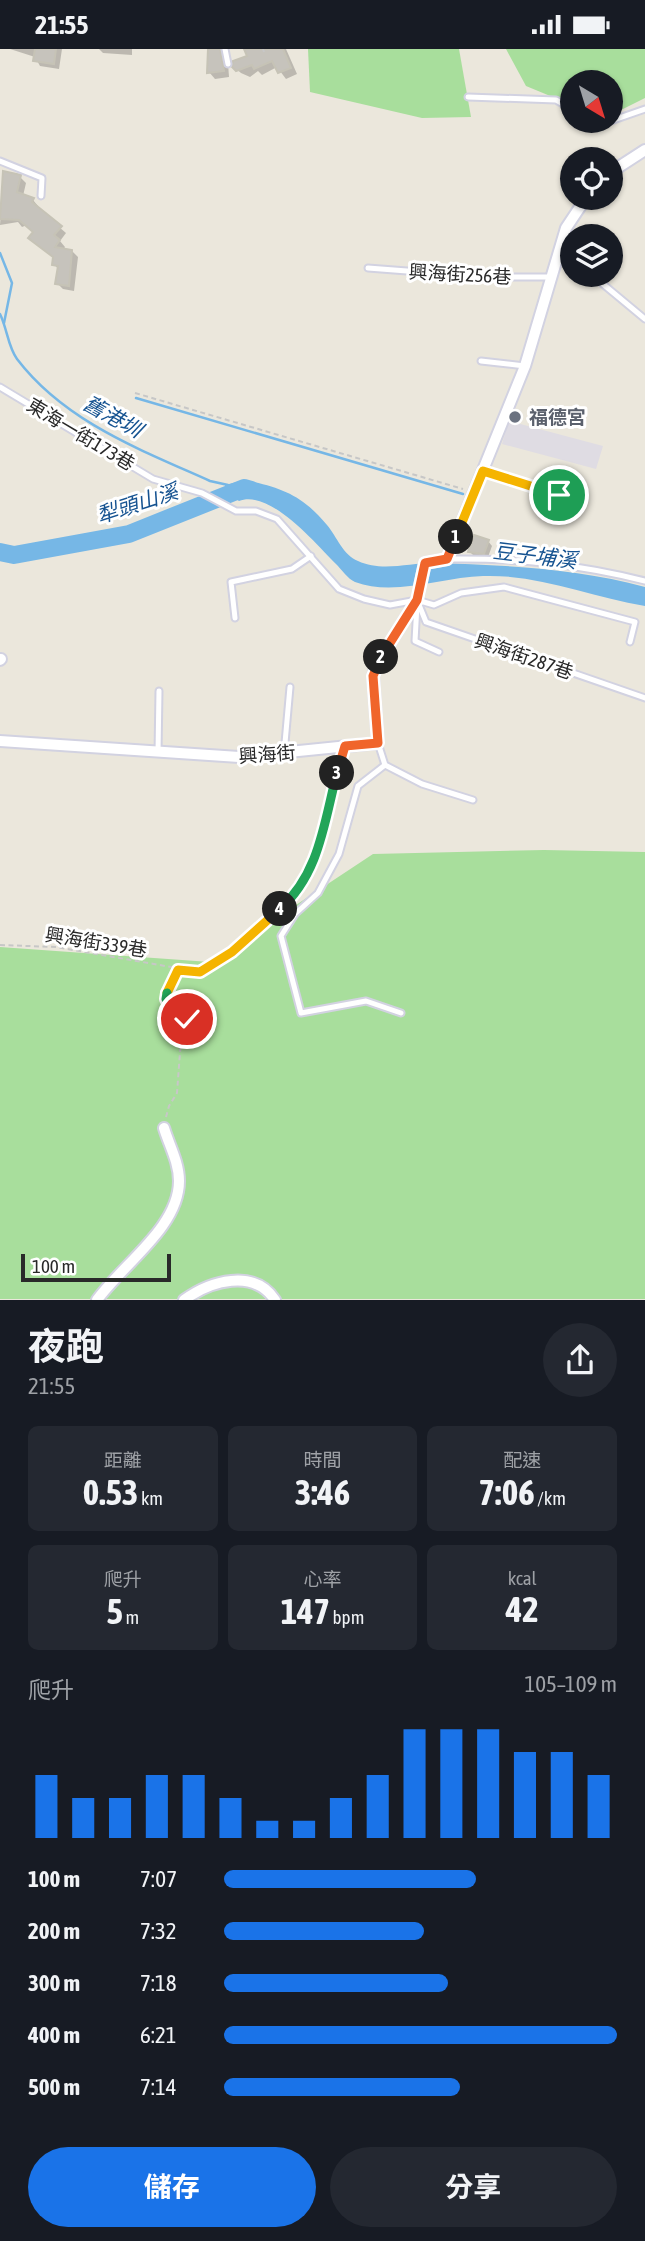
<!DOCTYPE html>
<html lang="zh-TW">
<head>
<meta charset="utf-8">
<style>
  :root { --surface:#171b24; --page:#242831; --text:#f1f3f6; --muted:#9ea1a6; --accent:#1a73e8 }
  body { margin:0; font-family:"Asap Condensed","Noto Sans TC",sans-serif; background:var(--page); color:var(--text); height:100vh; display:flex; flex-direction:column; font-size:26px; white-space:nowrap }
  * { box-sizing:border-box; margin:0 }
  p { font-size:23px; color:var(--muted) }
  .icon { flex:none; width:38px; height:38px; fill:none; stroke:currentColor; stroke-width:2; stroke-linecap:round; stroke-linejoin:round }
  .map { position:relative; height:1251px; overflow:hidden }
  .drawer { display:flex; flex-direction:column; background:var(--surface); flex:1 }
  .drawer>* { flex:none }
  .needle { width:46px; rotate:142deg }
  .buttons { position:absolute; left:560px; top:21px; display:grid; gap:14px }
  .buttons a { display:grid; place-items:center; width:63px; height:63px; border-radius:50%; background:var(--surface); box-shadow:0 2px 5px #0004; font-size:35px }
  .scale { position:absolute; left:21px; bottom:18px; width:150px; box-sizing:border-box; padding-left:7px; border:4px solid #292929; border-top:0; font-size:19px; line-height:24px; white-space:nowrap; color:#292929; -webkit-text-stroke:5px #fff; paint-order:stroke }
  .pin { position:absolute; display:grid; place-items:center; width:60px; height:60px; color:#fff; margin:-30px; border:4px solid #fff; border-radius:50%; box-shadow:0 2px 7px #0007 }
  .km { position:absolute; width:35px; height:35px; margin:-18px; border-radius:50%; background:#222; color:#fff; font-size:19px; line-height:35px; text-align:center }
  .round { display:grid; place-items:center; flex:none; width:74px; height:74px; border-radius:37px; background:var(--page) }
  .headline { display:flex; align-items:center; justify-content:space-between; height:119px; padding:0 28px }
  h1 { font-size:38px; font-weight:700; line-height:52px }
  .figures { display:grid; grid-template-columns:repeat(3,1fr); gap:10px; height:119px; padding:7px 28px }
  .figures div { display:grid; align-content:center; border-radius:10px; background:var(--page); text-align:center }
  .figures b { font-size:35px; font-weight:700 }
  .figures small { font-size:19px; font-weight:400 }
  .figures p { font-size:19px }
  .chart { height:196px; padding:14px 28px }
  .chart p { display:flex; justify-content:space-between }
  .chart svg { width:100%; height:126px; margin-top:7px; stroke:var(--accent); stroke-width:6 }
  .button { display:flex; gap:14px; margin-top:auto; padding:14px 28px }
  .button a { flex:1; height:80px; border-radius:42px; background:var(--accent); color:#fff; font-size:28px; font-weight:700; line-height:80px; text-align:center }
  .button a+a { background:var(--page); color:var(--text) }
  ul { padding:0 28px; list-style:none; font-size:23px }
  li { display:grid; grid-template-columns:112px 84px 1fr; align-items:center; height:52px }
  li i { height:18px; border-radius:9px; background:var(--accent) }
  .status { display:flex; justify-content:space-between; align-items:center; height:49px; padding:0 35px; background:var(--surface); direction:ltr }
  .status svg { height:19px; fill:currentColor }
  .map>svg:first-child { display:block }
</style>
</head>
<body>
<div class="status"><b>21:55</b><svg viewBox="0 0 49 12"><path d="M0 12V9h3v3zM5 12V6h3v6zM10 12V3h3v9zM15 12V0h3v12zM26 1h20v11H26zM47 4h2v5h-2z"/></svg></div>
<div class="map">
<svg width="645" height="1251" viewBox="0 0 645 1251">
  <rect width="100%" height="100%" fill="#ebe7dc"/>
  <!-- industrial -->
  <polygon fill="#dfdce3" points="509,372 603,397 596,420 502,395"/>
  <!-- green -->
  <g fill="#a8de9c">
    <polygon points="308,0 459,0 471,68 422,69 310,43"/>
    <polygon points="506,0 645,0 645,49 611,66 611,33 572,33 572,56 526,37"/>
    <polygon points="544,801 645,803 645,1250 0,1250 0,898 210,913 373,805"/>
  </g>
  <!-- water -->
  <path fill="#76b7e6" d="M245,431C282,439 302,446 327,476C337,488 343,506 358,512C381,523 409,514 433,514C503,516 577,519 645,538V557C591,548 538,525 483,527C443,528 394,548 355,533C348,530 341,520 336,515C315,494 270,440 239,452L225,443V436Z"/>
  <!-- shadow -->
  <g fill="#0003">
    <polygon points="10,0 62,0 59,20 40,17 35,8"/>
    <polygon points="99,0 132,0 132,6 103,4"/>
    <polygon points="209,0 227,0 229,28 215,30 209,23"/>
    <polygon points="246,0 286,0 297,25 286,30 277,18 262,26 258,22 250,28 241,24 234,18 250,8"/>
    <polygon points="4,124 20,128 26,134 23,147 33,151 38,157 37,159 66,184 60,192 65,198 63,201 72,202 78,208 74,242 63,240 57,234 59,221 54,215 55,209 27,176 22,178 18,173 0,176"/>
    <polygon points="488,492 492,497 488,508 474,507 470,503"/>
  </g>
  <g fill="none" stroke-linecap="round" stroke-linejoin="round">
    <!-- stream -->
    <g stroke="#76b7e6" stroke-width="2.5">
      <polyline points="0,204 12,234 4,274"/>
      <path d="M0,265C7,279 8,298 17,310C65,373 141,401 210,432L228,436"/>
      <polyline points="136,349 463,445"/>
    </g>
    <!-- river -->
    <polyline stroke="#76b7e6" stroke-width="18" points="0,503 14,506 129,485 244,439 251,441"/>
  </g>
  <!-- building -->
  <g fill="#c6c3bc" stroke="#c6c3b6" stroke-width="2">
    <polygon points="35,0 56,0 54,15 33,12"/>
    <polygon points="208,0 220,0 224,22 207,24"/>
    <polygon points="244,0 283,0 291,19 278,24 272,12 254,20 252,16 236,22 232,18 233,12 247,7"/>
    <polygon points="3,122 21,126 17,143 34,149 32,153 62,177 54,186 60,191 55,198 72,201 69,237 55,235 58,217 52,216 53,208 28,189 33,183 19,171 0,170"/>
    <polygon points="474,486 489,491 484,505 468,503"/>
  </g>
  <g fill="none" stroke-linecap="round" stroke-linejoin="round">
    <defs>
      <g id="lane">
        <polyline points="225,0 228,15"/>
        <polyline points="468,48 556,51 572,60"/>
        <polyline points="595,72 602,75 645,60"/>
        <polyline points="0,112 42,129 41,147"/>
        <polyline points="557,206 572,215"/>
        <polyline points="368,219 485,228 550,228"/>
        <polyline points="592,226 645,270"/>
        <polyline points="481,312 525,317"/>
        <polyline points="0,338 153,430 202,444 236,462 256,462 277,470 339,540 364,550 390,556 417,551 434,556 461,544 504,538 635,573 630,593"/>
        <polyline points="483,422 559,446"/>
        <path d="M447,510C517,509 577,515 645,532"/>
        <polyline points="417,551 426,573 645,649"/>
        <polyline points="417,555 415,592 439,603"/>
        <polyline points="235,569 231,533 292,520 311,507"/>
        <polyline points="378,694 385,716 422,735 473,751"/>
        <polyline points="158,704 159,642"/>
        <polyline points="284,705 290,638"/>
        <polyline points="385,716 358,737 339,805 318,844 295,865 281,887 301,964 366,952 401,964"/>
      </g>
      <g id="street">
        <polyline points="611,123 645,101"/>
        <polyline points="0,611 1,610"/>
        <polyline points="0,692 239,708 378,694 373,627 376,616 417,551 425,514 447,510 525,317 566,179 586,149"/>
        <path d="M97,1251C123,1215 179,1178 179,1132C179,1113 169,1096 164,1079"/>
        <path d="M184,1251C210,1232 254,1219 275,1251"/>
      </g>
    </defs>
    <!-- lane casing -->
    <use href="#lane" stroke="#d2d2e1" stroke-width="9"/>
    <!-- street casing -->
    <use href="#street" stroke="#d2d2e1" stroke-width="14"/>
    <!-- path -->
    <g stroke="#c7c7c7" stroke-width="2" stroke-dasharray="5 3.5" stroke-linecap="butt">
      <polyline points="263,0 264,3"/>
      <polyline points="135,344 463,440"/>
      <polyline points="0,896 56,898 200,923 232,903 297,845 320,800 342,709"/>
      <polyline points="166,1068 169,1057 177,1044 181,990 187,966 172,962 166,950 177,923"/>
    </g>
    <!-- lane -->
    <use href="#lane" stroke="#fff" stroke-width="5"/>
    <!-- street -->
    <use href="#street" stroke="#fff" stroke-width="10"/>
  </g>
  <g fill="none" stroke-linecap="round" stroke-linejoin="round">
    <defs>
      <polyline id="split-1" points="456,488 483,422 559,446"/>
      <polyline id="split-2" points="381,608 417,551 425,514 447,510 456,488"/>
      <polyline id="split-3" points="337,724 345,697 378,694 373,627 381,608"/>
      <path id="split-4" d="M280,860C320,824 324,773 337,724"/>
      <polyline id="split-5" points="167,944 178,921 200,923 232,903 280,860"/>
      <polyline id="split-6" points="167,944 166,950 172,962 184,963 187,970"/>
    </defs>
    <!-- split-1 casing -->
    <use href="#split-1" stroke="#fff" stroke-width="14"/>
    <!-- split-2 casing -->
    <use href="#split-2" stroke="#fff" stroke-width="14"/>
    <!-- split-3 casing -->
    <use href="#split-3" stroke="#fff" stroke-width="14"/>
    <!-- split-4 casing -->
    <use href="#split-4" stroke="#fff" stroke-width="14"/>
    <!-- split-5 casing -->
    <use href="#split-5" stroke="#fff" stroke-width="14"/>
    <!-- split-6 casing -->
    <use href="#split-6" stroke="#fff" stroke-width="14"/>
    <!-- split-1 -->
    <use href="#split-1" stroke="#f5b400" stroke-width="9"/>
    <!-- split-2 -->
    <use href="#split-2" stroke="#f0652b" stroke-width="9"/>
    <!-- split-3 -->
    <use href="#split-3" stroke="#f0652b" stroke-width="9"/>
    <!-- split-4 -->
    <use href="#split-4" stroke="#22a559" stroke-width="9"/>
    <!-- split-5 -->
    <use href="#split-5" stroke="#f5b400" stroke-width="9"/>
    <!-- split-6 -->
    <use href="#split-6" stroke="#22a559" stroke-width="9"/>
  </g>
  <!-- markers -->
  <circle fill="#6b7280" stroke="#fff" stroke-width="2.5" cx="515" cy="368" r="7"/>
  <g text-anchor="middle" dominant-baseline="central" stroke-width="6" stroke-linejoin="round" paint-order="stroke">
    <!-- street labels -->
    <g font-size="19" fill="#292929" stroke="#fff">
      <text transform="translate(460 225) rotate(3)">興海街256巷</text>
      <text transform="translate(81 385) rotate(31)">東海一街173巷</text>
      <text transform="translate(524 607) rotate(19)">興海街287巷</text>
      <text transform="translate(267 705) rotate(-4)">興海街</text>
      <text transform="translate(96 893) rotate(9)">興海街339巷</text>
    </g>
    <!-- worship labels -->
    <g font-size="19" font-weight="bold" fill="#5b616d" stroke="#fff" text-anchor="start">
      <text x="529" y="368">福德宮</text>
    </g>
    <!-- water labels -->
    <g font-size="21" font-style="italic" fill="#165391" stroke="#fff">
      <text transform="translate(113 367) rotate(29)">舊港圳</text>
      <text transform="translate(137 454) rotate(-18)">犁頭山溪</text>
      <text transform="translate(535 506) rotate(7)">豆子埔溪</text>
    </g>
  </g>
</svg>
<div class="buttons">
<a><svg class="needle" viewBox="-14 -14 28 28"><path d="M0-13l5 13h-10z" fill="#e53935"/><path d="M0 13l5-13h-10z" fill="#9ea1a6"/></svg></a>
<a><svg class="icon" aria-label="locate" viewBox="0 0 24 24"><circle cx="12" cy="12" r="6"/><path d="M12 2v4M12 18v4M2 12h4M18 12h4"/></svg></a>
<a><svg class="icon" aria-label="layers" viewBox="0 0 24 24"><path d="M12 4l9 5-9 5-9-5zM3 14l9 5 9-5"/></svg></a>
</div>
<div class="scale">100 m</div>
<div class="pin" style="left:559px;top:446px;background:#1e9e55"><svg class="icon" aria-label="arrive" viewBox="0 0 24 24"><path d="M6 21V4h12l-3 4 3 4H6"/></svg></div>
<div class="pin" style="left:187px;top:970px;background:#d93025"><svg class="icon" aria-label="check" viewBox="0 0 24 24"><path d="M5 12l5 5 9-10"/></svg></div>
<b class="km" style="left:456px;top:488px">1</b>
<b class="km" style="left:381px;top:608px">2</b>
<b class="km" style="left:337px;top:724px">3</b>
<b class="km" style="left:280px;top:860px">4</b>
</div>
<section class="drawer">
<div class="headline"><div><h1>夜跑</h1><p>21:55</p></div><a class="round"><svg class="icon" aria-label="share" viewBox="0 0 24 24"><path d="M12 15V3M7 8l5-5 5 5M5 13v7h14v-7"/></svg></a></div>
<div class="figures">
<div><p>距離</p><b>0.53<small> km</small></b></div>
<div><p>時間</p><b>3:46</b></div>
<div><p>配速</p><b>7:06<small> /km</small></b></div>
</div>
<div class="figures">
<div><p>爬升</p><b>5<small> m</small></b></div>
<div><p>心率</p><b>147<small> bpm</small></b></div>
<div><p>kcal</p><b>42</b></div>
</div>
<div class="chart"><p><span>爬升</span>105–109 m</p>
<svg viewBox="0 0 160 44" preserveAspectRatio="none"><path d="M5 44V22M15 44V30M25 44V30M35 44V22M45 44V22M55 44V30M65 44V38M75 44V38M85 44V30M95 44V22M105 44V6M115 44V6M125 44V6M135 44V14M145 44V14M155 44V22"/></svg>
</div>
<ul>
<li><b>100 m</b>7:07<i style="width:64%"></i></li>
<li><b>200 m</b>7:32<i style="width:51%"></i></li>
<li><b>300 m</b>7:18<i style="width:57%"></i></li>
<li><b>400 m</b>6:21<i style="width:100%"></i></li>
<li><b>500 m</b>7:14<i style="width:60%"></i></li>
</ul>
<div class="button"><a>儲存</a><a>分享</a></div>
</section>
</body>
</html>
